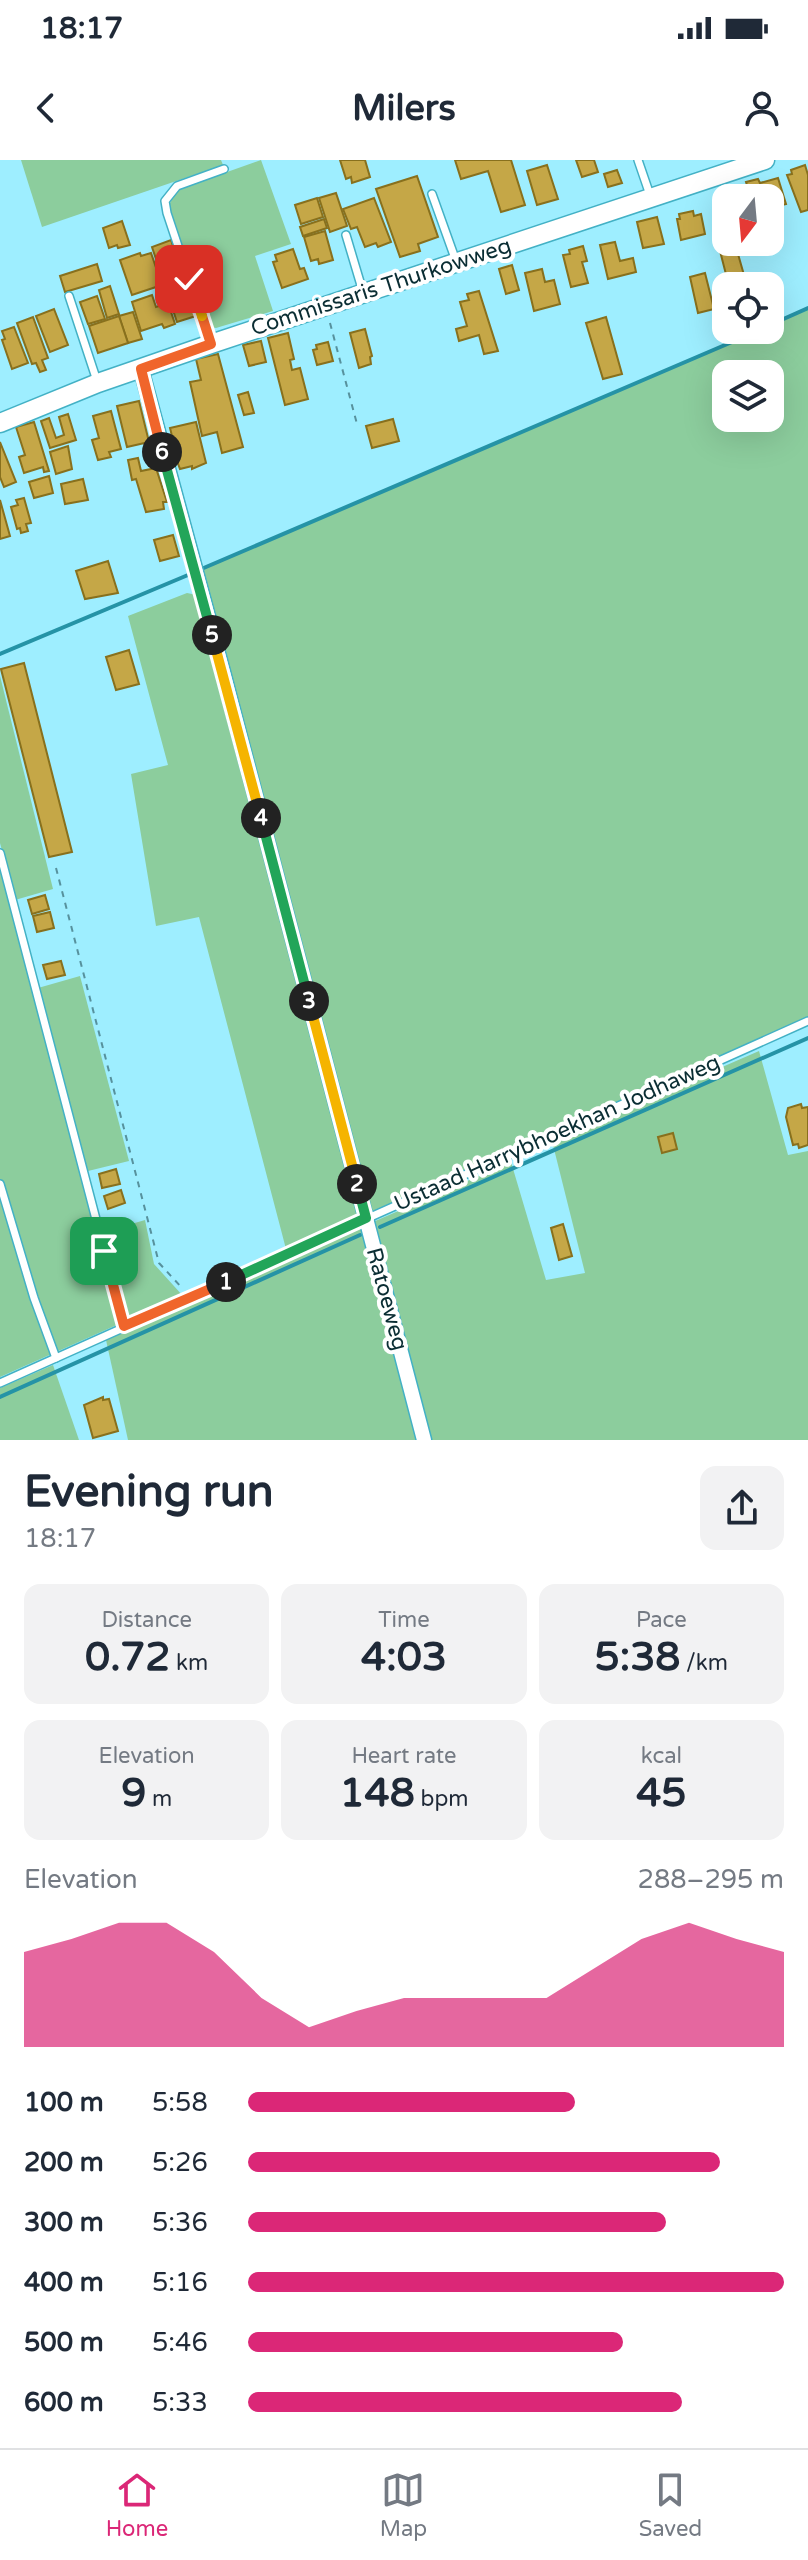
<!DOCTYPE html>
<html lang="en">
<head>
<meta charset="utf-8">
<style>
  :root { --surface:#fff; --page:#f2f2f3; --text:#1f2937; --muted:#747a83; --line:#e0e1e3; --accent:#db2777 }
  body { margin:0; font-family:"Varela Round",sans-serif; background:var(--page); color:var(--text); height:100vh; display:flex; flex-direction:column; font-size:30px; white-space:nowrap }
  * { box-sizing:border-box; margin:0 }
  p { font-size:26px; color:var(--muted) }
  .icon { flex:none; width:44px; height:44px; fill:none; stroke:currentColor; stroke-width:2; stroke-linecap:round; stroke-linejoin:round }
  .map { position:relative; height:1280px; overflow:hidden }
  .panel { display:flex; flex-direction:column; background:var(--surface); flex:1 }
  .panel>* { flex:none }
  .needle { width:52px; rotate:196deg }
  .controls { position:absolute; left:712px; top:24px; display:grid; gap:16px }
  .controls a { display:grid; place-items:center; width:72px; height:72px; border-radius:16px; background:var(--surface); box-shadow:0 8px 32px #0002; font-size:40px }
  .pin { position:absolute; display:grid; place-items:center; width:68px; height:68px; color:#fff; margin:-34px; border-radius:16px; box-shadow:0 4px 12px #0006 }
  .km { position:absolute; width:40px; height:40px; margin:-20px; border-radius:50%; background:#222; color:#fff; font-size:22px; line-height:40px; text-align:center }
  .round { display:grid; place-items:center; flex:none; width:84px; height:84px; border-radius:16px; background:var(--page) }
  .headline { display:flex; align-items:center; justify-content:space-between; height:136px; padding:0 24px }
  h1 { font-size:44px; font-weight:800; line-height:60px }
  .metrics { display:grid; grid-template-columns:repeat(3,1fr); gap:12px; height:136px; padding:8px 24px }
  .metrics div { display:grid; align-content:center; border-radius:16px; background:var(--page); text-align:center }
  .metrics b { font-size:40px; font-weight:800 }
  .metrics small { font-size:22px; font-weight:400 }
  .metrics p { font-size:22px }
  .chart { height:224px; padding:16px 24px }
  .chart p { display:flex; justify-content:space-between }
  .chart svg { width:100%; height:144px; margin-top:8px; fill:var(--accent); opacity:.7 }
  ul { padding:0 24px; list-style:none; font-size:26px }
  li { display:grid; grid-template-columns:128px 96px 1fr; align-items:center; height:60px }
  li i { height:20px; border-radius:10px; background:var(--accent) }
  .status { display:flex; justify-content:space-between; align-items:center; height:56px; padding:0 40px; background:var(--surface); direction:ltr }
  .status svg { height:22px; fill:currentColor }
  header { display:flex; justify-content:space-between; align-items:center; height:104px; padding:0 24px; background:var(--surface); font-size:36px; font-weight:800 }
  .tabs { display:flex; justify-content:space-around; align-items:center; height:112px; border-top:2px solid var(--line); background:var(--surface); font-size:22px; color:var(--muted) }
  .tabs a { display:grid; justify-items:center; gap:4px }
  .tabs .selected { color:var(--accent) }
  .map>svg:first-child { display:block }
</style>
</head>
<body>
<div class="status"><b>18:17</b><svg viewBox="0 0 49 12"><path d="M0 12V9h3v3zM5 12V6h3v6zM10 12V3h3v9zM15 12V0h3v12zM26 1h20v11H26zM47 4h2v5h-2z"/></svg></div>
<header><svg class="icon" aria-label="back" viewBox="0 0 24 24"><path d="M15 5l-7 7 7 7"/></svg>Milers<svg class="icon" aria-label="person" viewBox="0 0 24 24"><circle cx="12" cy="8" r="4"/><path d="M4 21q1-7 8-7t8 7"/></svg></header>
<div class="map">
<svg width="808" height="1280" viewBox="0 0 808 1280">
  <rect width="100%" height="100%" fill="#9eeeff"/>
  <!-- green -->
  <g fill="#8ccd9d" fill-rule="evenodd">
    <polygon points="21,0 221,0 223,5 42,67"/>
    <polygon points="261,0 291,84 255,96 273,151 216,168 211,167 205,157 168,47 176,31 182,28"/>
    <path d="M808,148V858L369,1053L199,410L759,170H770V165ZM726,214H770V258H726Z"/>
    <polygon points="187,433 197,435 358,1056 286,1089 199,757 156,766 131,614 168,605 128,456"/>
    <polygon points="0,516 53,729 15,740 0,683"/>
    <polygon points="0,706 119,1164 0,1217"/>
    <polygon points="80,816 129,1001 88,1011 38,828"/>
    <polygon points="759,891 788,995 808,991 808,1280 428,1280 373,1062 511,1002 546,1120 585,1113 552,981"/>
    <polygon points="145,1060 154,1104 183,1136 128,1157 125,1148 123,1148 104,1072"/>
    <polygon points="359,1069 364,1070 421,1280 128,1280 106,1180"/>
    <polygon points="53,1205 79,1280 0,1280 0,1228"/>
  </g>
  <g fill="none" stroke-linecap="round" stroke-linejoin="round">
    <!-- stream -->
    <g stroke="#2593a6" stroke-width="4">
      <polyline points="770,165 808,148"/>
      <polyline points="199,410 760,170"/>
      <polyline points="0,494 188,415"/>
      <polyline points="380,1067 808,878"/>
      <polyline points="0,1237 360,1075"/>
    </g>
  </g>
  <!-- building -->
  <g fill="#c5a747" stroke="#88701d" stroke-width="2">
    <polygon points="340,0 365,0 370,17 352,23 351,17 346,19"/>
    <polygon points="455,0 511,0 525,45 501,52 488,11 461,19"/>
    <polygon points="576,0 594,0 598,12 582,17"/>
    <polygon points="547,5 558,39 537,45 527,11"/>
    <polygon points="805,5 808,15 808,50 801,52 787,15 792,14 791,10"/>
    <polygon points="617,10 622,23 608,27 604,14"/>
    <polygon points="417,16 438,77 418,84 420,91 400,97 376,29"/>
    <polygon points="778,18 786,44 770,48 770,38 751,38 746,22 758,19 760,23"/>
    <polygon points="336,33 347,66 330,72 319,38"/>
    <polygon points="317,38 323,57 301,64 295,45"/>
    <polygon points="374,38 391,82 378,87 376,83 365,87 357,67 351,69 343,49"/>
    <polygon points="693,51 694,56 701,54 705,74 681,80 677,59 680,59 679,54"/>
    <polygon points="657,57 664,84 643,88 637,62"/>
    <polygon points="324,59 327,68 303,76 300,67"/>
    <polygon points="122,61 130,85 118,88 117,85 109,88 103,68"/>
    <polygon points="325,71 333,100 319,104 318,99 311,101 304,77"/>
    <polygon points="171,80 174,89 176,88 199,155 177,162 152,87"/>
    <polygon points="615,82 620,101 633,98 636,112 608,119 600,85"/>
    <polygon points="583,86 587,101 582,102 588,123 571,127 563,95 570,94 569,90"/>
    <polygon points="736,87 746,122 745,126 729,126 720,91"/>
    <polygon points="293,89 300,109 304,108 308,119 282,128 273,102 277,101 275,95"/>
    <polygon points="140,93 141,96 151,93 162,125 132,135 120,100"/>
    <polygon points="97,104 102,121 65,132 60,116"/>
    <polygon points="512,105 519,130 506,134 499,109"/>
    <polygon points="542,109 545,122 554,120 560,144 534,151 525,113"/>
    <polygon points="705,113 714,149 698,153 690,117"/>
    <polygon points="110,126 119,154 107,158 99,130"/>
    <polygon points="479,131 498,191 484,194 479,175 459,181 456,169 467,166 460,142 469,140 467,134"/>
    <polygon points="152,135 156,147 168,143 175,164 164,168 162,164 141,171 132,142"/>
    <polygon points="97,136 105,159 88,164 80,142"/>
    <polygon points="54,149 68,185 50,192 36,156"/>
    <polygon points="133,152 142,179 128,183 119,156"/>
    <polygon points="119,156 128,183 98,193 89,166"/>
    <polygon points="33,157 48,198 42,200 46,210 40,212 36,203 32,204 17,163"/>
    <polygon points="606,157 622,214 603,219 586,163"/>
    <polygon points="14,167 28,203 12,209 2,180 5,179 2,171"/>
    <polygon points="365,169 372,196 370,197 371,204 359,208 350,173"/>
    <polygon points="288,173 294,199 290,200 292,210 300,208 308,239 285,245 268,178"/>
    <polygon points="261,181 266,202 249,206 243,185"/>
    <polygon points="328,182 333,201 317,205 313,190 317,189 316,185"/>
    <polygon points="218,194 243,287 222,293 217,272 202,276 190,222 201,220 196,199"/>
    <polygon points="248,232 254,253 244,255 238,235"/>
    <polygon points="139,241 149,282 127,287 117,246"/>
    <polygon points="111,251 121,289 109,292 111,297 98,300 92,280 99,278 93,256"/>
    <polygon points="68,254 76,280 50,288 41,261 49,258 56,278 64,275 59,257"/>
    <polygon points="393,259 399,281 372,288 366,266"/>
    <polygon points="34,262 49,311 44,312 43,307 24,313 19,297 25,295 16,267"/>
    <polygon points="196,262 206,303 192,309 192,306 180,309 171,285 174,284 170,268"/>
    <polygon points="0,282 16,322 4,327 0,317"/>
    <polygon points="68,286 72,309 56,314 50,292"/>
    <polygon points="138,298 141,311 156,308 167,342 163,342 164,349 146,352 136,319 132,320 128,300"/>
    <polygon points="49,316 53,333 34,338 29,322"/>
    <polygon points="83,319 88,340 65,344 61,324"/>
    <polygon points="24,338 31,363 26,364 28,371 21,373 20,368 17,369 11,347 18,345 16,340"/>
    <polygon points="0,340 10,376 0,379"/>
    <polygon points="173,375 179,396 160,401 154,380"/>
    <polygon points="108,401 118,433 85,439 76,411"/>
    <polygon points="129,490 139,524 116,530 106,497"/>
    <polygon points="24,503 72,692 49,697 1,509"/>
    <polygon points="45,735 49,749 32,754 28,740"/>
    <polygon points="50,752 54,768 37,772 33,756"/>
    <polygon points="61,801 65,815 47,819 43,805"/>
    <polygon points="801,944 802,948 808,947 808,985 799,988 798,984 793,985 786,957 788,948"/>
    <polygon points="673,973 677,989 662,993 658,977"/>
    <polygon points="116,1009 120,1024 102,1028 99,1014"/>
    <polygon points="121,1030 125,1043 108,1049 104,1036"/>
    <polygon points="563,1064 572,1096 559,1100 551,1068"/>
    <polygon points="103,1237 103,1240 109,1239 118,1271 93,1278 84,1245"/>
  </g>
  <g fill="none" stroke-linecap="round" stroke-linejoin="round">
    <defs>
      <g id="lane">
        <polyline points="638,0 650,35"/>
        <polyline points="432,34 456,101"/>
        <polyline points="346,75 363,132"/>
        <polyline points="69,136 97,221"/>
        <polyline points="210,182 167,53 165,41 177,26 224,9"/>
        <polyline points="0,693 124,1166"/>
        <polyline points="0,1024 34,1138 56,1198"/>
        <polyline points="0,1223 808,861"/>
      </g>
      <polyline id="street" points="141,209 223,512 424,1280"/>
      <polyline id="secondary" points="0,263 98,223 211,184 765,0"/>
    </defs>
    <!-- lane casing -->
    <use href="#lane" stroke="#43b1c5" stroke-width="10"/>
    <!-- street casing -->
    <use href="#street" stroke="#43b1c5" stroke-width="17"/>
    <!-- secondary casing -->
    <use href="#secondary" stroke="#43b1c5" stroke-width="21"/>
    <!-- path -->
    <g stroke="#57919d" stroke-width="2" stroke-dasharray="6 6" stroke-linecap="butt">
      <polyline points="330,163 357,264"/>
      <polyline points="56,708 159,1103 183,1129"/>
    </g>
    <!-- lane -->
    <use href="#lane" stroke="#fff" stroke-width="7"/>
    <!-- street -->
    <use href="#street" stroke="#fff" stroke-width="14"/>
    <!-- secondary -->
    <use href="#secondary" stroke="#fff" stroke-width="18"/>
  </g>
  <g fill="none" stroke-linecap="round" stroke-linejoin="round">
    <defs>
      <polyline id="split-1" points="104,1091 124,1166 226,1122"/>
      <polyline id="split-2" points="226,1122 366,1058 357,1024"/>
      <polyline id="split-3" points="309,841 357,1024"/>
      <polyline id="split-4" points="261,658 309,841"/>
      <polyline id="split-5" points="212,475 261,658"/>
      <polyline id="split-6" points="162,292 212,475"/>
      <polyline id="split-7" points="162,292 141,209 211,184 202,156"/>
      <polyline id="split-8" points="189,119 202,156"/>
    </defs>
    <!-- split-1 casing -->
    <use href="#split-1" stroke="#fff" stroke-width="16"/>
    <!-- split-2 casing -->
    <use href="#split-2" stroke="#fff" stroke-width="16"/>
    <!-- split-3 casing -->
    <use href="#split-3" stroke="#fff" stroke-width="16"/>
    <!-- split-4 casing -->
    <use href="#split-4" stroke="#fff" stroke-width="16"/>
    <!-- split-5 casing -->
    <use href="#split-5" stroke="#fff" stroke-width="16"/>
    <!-- split-6 casing -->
    <use href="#split-6" stroke="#fff" stroke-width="16"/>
    <!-- split-7 casing -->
    <use href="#split-7" stroke="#fff" stroke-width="16"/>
    <!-- split-8 casing -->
    <use href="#split-8" stroke="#fff" stroke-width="16"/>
    <!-- split-1 -->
    <use href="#split-1" stroke="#f0652b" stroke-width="10"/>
    <!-- split-2 -->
    <use href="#split-2" stroke="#22a559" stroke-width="10"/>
    <!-- split-3 -->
    <use href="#split-3" stroke="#f5b400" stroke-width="10"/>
    <!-- split-4 -->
    <use href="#split-4" stroke="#22a559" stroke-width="10"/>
    <!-- split-5 -->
    <use href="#split-5" stroke="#f5b400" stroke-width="10"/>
    <!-- split-6 -->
    <use href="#split-6" stroke="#22a559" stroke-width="10"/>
    <!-- split-7 -->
    <use href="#split-7" stroke="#f0652b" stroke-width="10"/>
    <!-- split-8 -->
    <use href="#split-8" stroke="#f5b400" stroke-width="10"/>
  </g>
  <g text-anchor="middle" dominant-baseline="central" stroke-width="8" stroke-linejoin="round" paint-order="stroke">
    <!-- street labels -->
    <g font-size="22" fill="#0a2d33" stroke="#fff">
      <text transform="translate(381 127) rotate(-18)">Commissaris Thurkowweg</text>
      <text transform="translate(557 973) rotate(-24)">Ustaad Harrybhoekhan Jodhaweg</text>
      <text transform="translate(387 1139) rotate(75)">Ratoeweg</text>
    </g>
  </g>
</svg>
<div class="controls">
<a><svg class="needle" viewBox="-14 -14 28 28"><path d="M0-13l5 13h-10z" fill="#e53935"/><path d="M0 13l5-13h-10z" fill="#747a83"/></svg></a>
<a><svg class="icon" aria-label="locate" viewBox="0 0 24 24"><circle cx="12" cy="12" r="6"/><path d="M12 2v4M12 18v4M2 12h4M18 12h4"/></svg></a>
<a><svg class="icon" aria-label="layers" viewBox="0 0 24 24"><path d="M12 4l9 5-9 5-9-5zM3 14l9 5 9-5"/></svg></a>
</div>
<div class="pin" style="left:104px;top:1091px;background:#1e9e55"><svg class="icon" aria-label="arrive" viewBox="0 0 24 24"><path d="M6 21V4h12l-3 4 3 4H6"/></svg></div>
<div class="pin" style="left:189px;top:119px;background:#d93025"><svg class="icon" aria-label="check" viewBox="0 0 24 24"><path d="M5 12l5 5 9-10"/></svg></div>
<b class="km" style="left:226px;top:1122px">1</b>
<b class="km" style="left:357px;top:1024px">2</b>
<b class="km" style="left:309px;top:841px">3</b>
<b class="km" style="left:261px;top:658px">4</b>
<b class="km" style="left:212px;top:475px">5</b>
<b class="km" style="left:162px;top:292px">6</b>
</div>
<section class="panel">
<div class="headline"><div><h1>Evening run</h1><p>18:17</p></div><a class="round"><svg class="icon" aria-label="share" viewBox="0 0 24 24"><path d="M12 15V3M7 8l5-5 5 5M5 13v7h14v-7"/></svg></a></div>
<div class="metrics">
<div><p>Distance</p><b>0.72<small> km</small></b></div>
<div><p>Time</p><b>4:03</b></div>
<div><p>Pace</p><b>5:38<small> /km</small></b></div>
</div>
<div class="metrics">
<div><p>Elevation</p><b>9<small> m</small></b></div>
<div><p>Heart rate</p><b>148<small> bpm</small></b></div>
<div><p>kcal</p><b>45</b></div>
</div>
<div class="chart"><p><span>Elevation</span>288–295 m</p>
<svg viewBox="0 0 160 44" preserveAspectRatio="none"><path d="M0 44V15L10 11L20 6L30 6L40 15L50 29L60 38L70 33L80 29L90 29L100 29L110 29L120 20L130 11L140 6L150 11L160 15V44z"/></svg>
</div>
<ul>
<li><b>100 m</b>5:58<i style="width:61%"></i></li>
<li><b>200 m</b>5:26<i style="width:88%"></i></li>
<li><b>300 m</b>5:36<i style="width:78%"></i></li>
<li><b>400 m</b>5:16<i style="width:100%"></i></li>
<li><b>500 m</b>5:46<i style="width:70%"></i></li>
<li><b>600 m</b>5:33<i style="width:81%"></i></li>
</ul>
</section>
<nav class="tabs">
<a class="selected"><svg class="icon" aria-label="home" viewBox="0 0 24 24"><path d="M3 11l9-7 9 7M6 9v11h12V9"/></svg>Home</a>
<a><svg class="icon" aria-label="map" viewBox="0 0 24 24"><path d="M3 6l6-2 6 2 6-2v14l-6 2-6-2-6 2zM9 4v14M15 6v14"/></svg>Map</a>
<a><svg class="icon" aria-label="saved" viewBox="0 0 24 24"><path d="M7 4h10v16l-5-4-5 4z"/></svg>Saved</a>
</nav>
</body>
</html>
